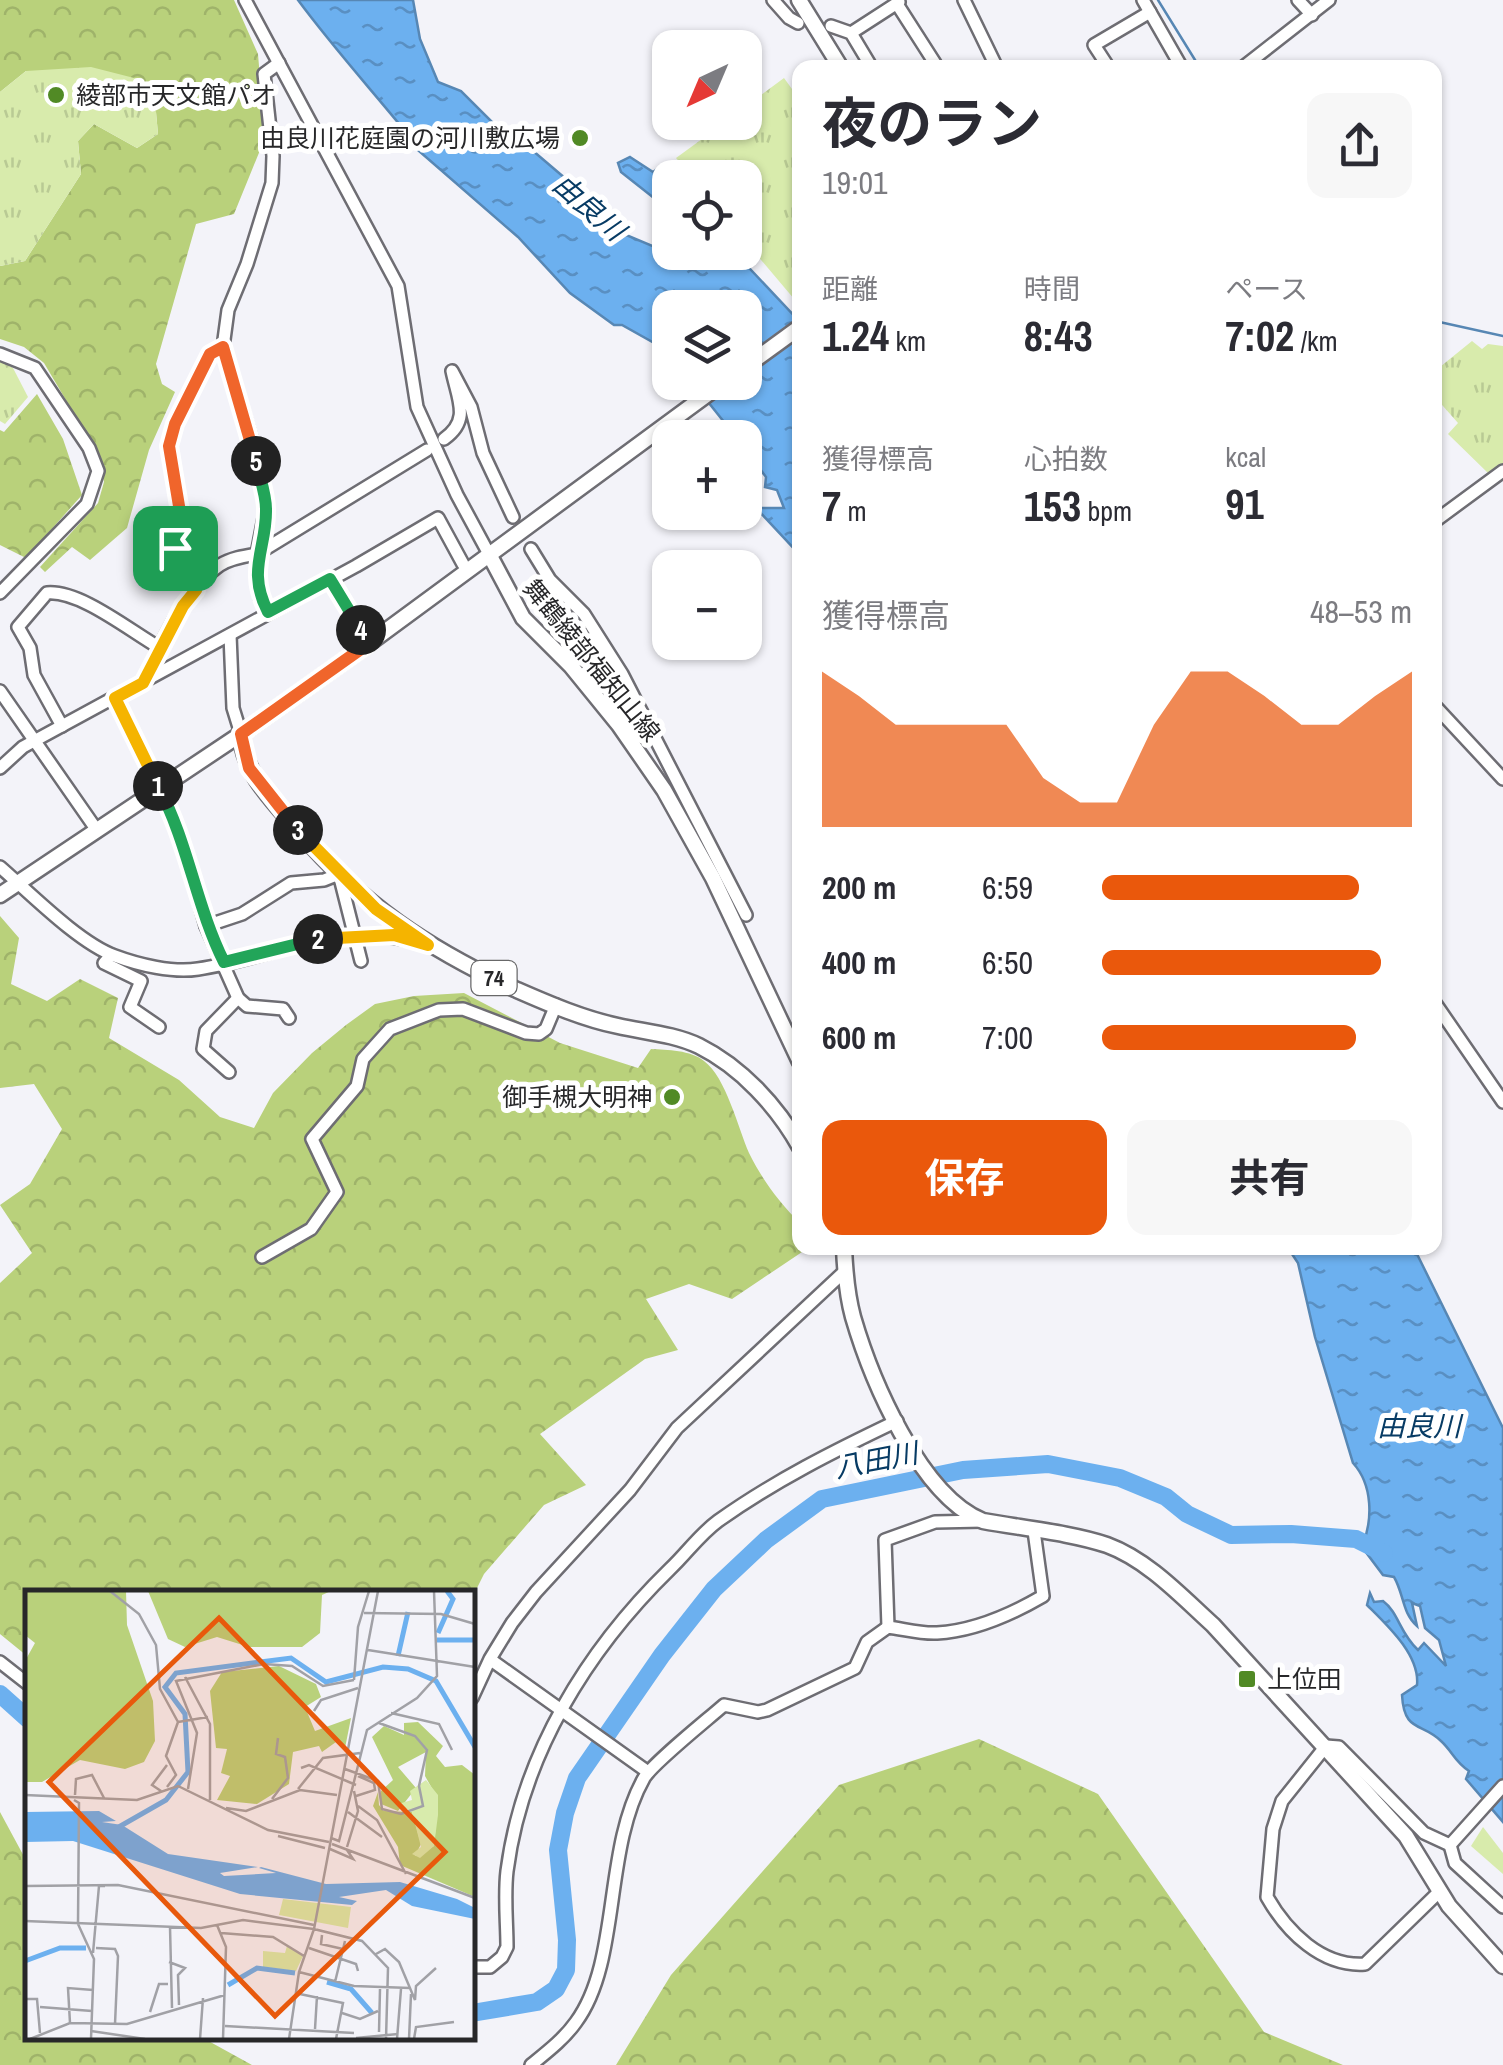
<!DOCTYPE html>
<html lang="ja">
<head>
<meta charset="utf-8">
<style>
  :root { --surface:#fff; --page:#f7f7f7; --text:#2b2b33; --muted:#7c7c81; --accent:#ea580c }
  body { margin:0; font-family:"Archivo Narrow","Noto Sans JP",sans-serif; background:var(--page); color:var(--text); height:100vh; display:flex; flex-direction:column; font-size:38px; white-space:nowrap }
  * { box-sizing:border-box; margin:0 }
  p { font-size:32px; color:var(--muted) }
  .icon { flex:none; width:55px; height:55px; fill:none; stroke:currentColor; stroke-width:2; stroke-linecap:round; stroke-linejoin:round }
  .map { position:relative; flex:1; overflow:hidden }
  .side { position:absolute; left:792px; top:60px; width:650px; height:1195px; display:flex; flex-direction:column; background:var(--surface); border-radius:20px; box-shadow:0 2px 8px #0004 }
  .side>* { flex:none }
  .needle { width:65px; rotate:224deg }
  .buttons { position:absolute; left:652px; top:30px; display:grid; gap:20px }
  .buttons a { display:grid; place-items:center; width:110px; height:110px; border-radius:20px; background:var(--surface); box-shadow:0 2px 8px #0004; font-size:50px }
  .pin { position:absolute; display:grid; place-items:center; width:85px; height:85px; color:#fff; margin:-42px; border-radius:20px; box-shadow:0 5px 15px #0006 }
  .km { position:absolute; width:50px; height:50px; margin:-25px; border-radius:50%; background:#222; color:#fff; font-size:28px; line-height:50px; text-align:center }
  .round { display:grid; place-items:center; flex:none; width:105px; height:105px; border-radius:20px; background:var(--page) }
  .headline { display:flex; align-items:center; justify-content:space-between; height:170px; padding:0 30px }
  h1 { font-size:55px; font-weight:700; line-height:75px }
  .metrics { display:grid; grid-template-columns:repeat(3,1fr); gap:15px; height:170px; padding:10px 30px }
  .metrics div { display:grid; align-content:center }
  .metrics b { font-size:42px; font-weight:700 }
  .metrics small { font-size:28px; font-weight:400 }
  .metrics p { font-size:28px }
  .chart { height:280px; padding:20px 30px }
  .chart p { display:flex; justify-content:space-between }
  .chart svg { width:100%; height:180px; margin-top:10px; fill:var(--accent); opacity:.7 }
  .action { display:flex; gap:20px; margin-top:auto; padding:20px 30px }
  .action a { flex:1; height:115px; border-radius:20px; background:var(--accent); color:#fff; font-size:40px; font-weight:700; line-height:115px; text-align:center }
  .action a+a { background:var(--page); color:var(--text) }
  ul { padding:0 30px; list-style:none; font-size:32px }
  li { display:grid; grid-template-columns:160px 120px 1fr; align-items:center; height:75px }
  li i { height:25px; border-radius:12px; background:var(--accent) }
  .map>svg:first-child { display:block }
</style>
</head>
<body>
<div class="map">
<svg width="1503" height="2065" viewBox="0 0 1503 2065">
  <defs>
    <pattern id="forest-crowns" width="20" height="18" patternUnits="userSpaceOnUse" patternTransform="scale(2.5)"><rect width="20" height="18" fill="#b9d17b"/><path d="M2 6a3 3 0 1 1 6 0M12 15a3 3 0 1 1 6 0" fill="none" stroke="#9fb36a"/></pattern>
    <pattern id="park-tufts" width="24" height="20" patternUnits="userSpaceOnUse" patternTransform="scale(2.5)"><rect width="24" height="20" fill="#d8ebac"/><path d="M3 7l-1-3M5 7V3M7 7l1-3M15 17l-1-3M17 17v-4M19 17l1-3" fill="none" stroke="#b9ca94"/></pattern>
    <pattern id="water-ripples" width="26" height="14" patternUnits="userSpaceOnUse" patternTransform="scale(2.5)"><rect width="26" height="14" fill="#6cb0ef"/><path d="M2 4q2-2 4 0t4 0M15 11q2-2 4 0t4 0" fill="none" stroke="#598fc2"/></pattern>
  </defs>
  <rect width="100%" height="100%" fill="#f3f3f9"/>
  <!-- grass -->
  <polygon fill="#d8ebac" points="1483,1827 1503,1853 1503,1874 1471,1846"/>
  <!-- forest -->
  <g fill="url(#forest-crowns)">
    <polygon points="0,0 234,0 258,54 265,138 234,214 196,224 156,364 162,384 175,392 149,450 127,528 90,560 72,547 45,572 40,567 98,503 104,482 99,456 44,363 24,347 0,339 0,266 25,261 81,174 78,141 94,124 137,148 158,134 156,112 26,71 0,92"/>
    <polygon points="37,394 63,439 82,495 26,558 0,545 0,430 4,432"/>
    <path d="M0,916L19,938L11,984L47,1001L80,979L118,998L109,1038L179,1080L220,1117L254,1128L273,1093L312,1053L346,1025L375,1004L414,996L464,993L560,1043L638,1068L651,1049C667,1050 691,1050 704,1061C726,1077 738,1128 749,1153C763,1181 779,1202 800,1223V1248H808L732,1299L689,1284L646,1299L678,1350L645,1359L540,1434L586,1485L544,1505L484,1574L473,1596L472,1592H28L27,1656L0,1634V1283L32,1253L0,1205L30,1184L62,1129L34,1084L0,1088Z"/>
    <polygon points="979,1739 1098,1794 1264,2032 1343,2065 616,2065 671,1975 839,1785"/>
    <polygon points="0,1812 27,1862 28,2038 203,2038 252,2065 0,2065"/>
  </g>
  <!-- park -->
  <g fill="url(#park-tufts)">
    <polygon points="91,67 138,79 156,112 158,134 137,148 94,124 78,141 81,174 25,261 0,266 0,92 26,71"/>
    <polygon points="784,78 800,100 800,306 745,241 745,178 692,177 676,158 724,123 745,122 745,107"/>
    <polygon points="1472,341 1482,349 1488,344 1503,346 1503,464 1489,474 1448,434 1458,423 1435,397 1435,371"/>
    <polygon points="0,360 13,368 28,397 5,424 0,421"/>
  </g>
  <!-- water -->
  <g fill="url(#water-ripples)" stroke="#5787b4" stroke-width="2.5">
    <path d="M298,0H413L420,39L438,82L461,91L502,132L525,144L573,185L607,227L693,263L689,253H735L800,322V555L756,508H784L777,490L765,487L766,477L745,449V438L736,437L693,383L745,382V308H670V356L663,348L622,325H614L570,293L518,237L404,138L405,131C369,87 332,46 298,0Z"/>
    <polygon points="630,157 653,172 662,166 672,177 670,227 654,198 621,172 618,163"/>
    <path d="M1288,1248H1414L1503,1428V1822L1466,1779L1469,1771C1454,1761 1453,1752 1441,1741C1422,1722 1404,1733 1402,1695L1417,1685C1420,1655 1387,1625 1367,1605L1370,1593L1374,1602L1383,1601C1399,1613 1399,1632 1418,1650L1424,1643L1446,1666L1439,1640L1425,1628L1420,1606L1412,1603L1417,1626C1402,1613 1404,1594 1394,1577L1383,1575L1362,1547C1373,1520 1373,1485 1353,1463L1315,1337L1298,1263Z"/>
  </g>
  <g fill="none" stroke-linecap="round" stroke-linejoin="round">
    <!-- stream -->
    <g stroke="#5787b4" stroke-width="2.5">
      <polyline points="1158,0 1200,68"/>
      <polyline points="1435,321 1503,336"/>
    </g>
    <!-- river -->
    <g stroke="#6cb0ef" stroke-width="18">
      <polyline points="0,1694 28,1719"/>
      <polyline points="472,2013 537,2002 556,1989 566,1970 567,1940 558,1850 565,1813 577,1778 662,1655 714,1589 766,1540 822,1499 963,1470 1048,1464 1120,1478 1166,1497 1187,1514 1231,1535 1291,1534 1356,1539 1384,1553"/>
    </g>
    <defs>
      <g id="minor">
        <polyline points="245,0 398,286 417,407 457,495 490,556"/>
        <polyline points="773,0 789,18 798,23"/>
        <polyline points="964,0 997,68"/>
        <polyline points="1143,0 1182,68"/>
        <polyline points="1298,0 1312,15"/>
        <polyline points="897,4 938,68"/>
        <polyline points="831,26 851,33 872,68"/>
        <polyline points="851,33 899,2"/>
        <polyline points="1109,68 1094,45 1150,12"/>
        <polyline points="1242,68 1329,0"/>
        <polyline points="0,354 35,368 89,448 98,471 87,504 0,593"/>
        <path d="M444,439C471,420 458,400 452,371L471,407L483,453L513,517"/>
        <polyline points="1435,521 1503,471"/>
        <polyline points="531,549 550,580 584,614 622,674 746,915"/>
        <polyline points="330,579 368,644"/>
        <polyline points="196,590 175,560 181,518 169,446 175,424 211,354 223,347"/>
        <polyline points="267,612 260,597 257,554 266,508 253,444 223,347 228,310 247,264 272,183 273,156 264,74 279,63"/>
        <polyline points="230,635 233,708 241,734"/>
        <polyline points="601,648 608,687 620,707 619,725"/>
        <path d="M143,683C162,643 182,592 220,565C231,558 245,556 257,554L427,450"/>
        <polyline points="0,691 96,829"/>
        <polyline points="115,698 163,796 186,856 206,926 238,998 247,1006 283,1009 289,1018"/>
        <polyline points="1435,706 1503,779"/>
        <path d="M62,726L34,675L30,648L18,627L47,593C80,590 130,631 160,648"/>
        <polyline points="0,768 23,747 356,566 438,518 463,564"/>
        <path d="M0,867C30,893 79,943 115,956C139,965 173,973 198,969C280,957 335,918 423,944"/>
        <polyline points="206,926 242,914 291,883 324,880 339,874 361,961"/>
        <polyline points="111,955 104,963 141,981 130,1007 159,1027"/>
        <polyline points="1435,1003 1503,1102"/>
        <polyline points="229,1072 203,1049 206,1031 238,998"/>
        <polyline points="262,1257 311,1229 337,1192 312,1139 357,1086 363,1059 390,1029 439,1010 463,1009 526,1033 539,1034 546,1029 556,1005"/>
        <polyline points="888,1627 885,1540 935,1522 983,1521"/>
        <polyline points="491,1660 648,1772"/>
        <polyline points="0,1662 28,1684"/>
        <polyline points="472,1698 490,1659 512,1623 536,1592 630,1490 677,1428 845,1271"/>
        <polyline points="1503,1786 1450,1845 1455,1863 1503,1907"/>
        <path d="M1440,1891L1365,1964C1322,1967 1287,1932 1267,1897L1273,1829L1282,1801L1326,1746L1339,1747L1424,1833L1450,1845"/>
        <path d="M472,1967H490L502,1957L507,1947C507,1923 504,1896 507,1871C522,1755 587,1650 670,1569C687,1553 699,1535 718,1521C774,1481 836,1450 897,1421"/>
        <path d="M531,2065C547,2052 564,2039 576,2022C621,1961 603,1850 644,1778C653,1763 707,1720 724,1705L758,1712L767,1710L855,1668L867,1642L888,1627C904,1629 921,1634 937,1633C973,1631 1012,1614 1043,1596L1034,1531"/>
      </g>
      <g id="major">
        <polyline points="799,0 841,68"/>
        <polyline points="745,367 800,327"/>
        <polyline points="490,556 523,618 571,666 619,725 664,790 713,878 800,1062"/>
        <path d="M241,734C243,773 273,801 298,830C363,906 427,948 517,990C549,1004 584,1019 618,1026C645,1032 674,1034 699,1046C741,1067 777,1106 800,1147"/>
        <polyline points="0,895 241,734 368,644 724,382"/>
        <path d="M844,1248C845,1271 847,1295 853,1317C871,1379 920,1496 983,1521C1021,1528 1072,1533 1107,1545C1148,1560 1182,1597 1213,1625L1406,1836L1449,1906L1503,1966"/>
      </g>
    </defs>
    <!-- minor casing -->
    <use href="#minor" stroke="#6e6d73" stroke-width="16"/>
    <!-- major casing -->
    <use href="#major" stroke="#6e6d73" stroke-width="19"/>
    <!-- minor -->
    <use href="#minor" stroke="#fff" stroke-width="11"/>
    <!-- major -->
    <use href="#major" stroke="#fff" stroke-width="14"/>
  </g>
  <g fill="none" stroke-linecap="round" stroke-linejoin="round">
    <defs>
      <polyline id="split-1" points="158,786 115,698 143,683 183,606 196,590 175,560 175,548"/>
      <path id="split-2" d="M158,786C188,842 196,906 224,962L318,939"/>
      <polyline id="split-3" points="298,830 376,909 428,945 394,935 318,939"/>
      <polyline id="split-4" points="298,830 249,768 241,734 368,644 361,630"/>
      <path id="split-5" d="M256,461C259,476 266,493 266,509C267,548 246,570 268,612L330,579L361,630"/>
      <polyline id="split-6" points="175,548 181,518 169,446 175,424 210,354 223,347 256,461"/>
    </defs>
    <!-- split-1 casing -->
    <use href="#split-1" stroke="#fff" stroke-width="20"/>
    <!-- split-2 casing -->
    <use href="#split-2" stroke="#fff" stroke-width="20"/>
    <!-- split-3 casing -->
    <use href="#split-3" stroke="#fff" stroke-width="20"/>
    <!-- split-4 casing -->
    <use href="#split-4" stroke="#fff" stroke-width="20"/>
    <!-- split-5 casing -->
    <use href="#split-5" stroke="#fff" stroke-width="20"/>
    <!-- split-6 casing -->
    <use href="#split-6" stroke="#fff" stroke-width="20"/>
    <!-- split-1 -->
    <use href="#split-1" stroke="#f5b400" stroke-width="12"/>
    <!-- split-2 -->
    <use href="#split-2" stroke="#22a559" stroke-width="12"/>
    <!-- split-3 -->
    <use href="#split-3" stroke="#f5b400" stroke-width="12"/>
    <!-- split-4 -->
    <use href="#split-4" stroke="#f0652b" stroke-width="12"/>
    <!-- split-5 -->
    <use href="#split-5" stroke="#22a559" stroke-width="12"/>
    <!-- split-6 -->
    <use href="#split-6" stroke="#f0652b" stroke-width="12"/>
  </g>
  <!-- markers -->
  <g fill="#518a25" stroke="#fff" stroke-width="4">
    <circle cx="56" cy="95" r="10"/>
    <circle cx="580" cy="138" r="10"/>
    <circle cx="672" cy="1097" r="10"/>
    <rect x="1237" y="1669" width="20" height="20" rx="5"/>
  </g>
  <g text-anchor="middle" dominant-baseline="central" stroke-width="10" stroke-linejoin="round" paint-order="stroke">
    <!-- shield labels -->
    <rect fill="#fff" stroke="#686869" stroke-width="2.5" x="471.5" y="961" width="45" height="34" rx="8"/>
    <g font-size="22" font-weight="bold" fill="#272729">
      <text x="494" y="978">74</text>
    </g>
    <!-- poi labels -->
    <g font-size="25" fill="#272729" stroke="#fff" text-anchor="start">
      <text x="76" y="95">綾部市天文館パオ</text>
      <text x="560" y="138" text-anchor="end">由良川花庭園の河川敷広場</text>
      <text x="652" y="1097" text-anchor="end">御手槻大明神</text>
      <text x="1267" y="1679">上位田</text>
    </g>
    <!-- street labels -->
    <g font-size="25" fill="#272729" stroke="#fff">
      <text transform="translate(592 660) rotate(51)">舞鶴綾部福知山線</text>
    </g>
    <!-- water labels -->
    <g font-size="28" font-style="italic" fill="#073b64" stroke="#fff">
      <text transform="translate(589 207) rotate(41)">由良川</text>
      <text x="1419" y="1426">由良川</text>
      <text transform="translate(876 1460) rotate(-11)">八田川</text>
    </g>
  </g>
  <!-- overview -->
  <g transform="translate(25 1590)">
    <rect width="450" height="450" fill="#f3f3f9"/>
    <path d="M0,1H101L102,35L128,111L130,151L119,172L100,179L55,170L17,192H0V71L10,53L0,45ZM123,1H306L297,5L295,43L277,57H224L192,47L160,57L143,49ZM254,76L291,94L296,107L280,117L290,141L326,128L320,158L311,152L297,162L294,156L268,162L264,194L232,214L192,210L205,186L196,183L202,159L191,158L185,101L197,82ZM393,132L418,156L411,166L420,177L437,175L450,185V307L375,275L373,257L348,216L353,202L354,215L359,221L387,222L396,254L390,266L409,256L413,209L400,186L401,162L373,177L391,198L373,221L356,214V201L368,190L347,147L359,136L379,145V133Z" fill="#b9d17b"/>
    <path d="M401,190L413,205V225L409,256L395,268L387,264L396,257L387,222L373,214L387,210L385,201ZM258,309L326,317L323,338L254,325ZM262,356L278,366L271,381L238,377V361L260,363Z" fill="#d8ebac"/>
    <path d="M74,221L91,231L77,232L97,235L143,264L233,277L195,283L199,286L251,283L234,278L236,277L301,294L375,292L432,309L450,318V329L387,316L361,300L314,307L332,311L327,315L215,304L48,251L0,252V222Z" fill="#6cb0ef"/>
    <path fill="none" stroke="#6cb0ef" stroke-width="5" d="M413,43L428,9L422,1M412,50H450M373,66L383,22M92,238L141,210L163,182L160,124L140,97L151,83L266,68L301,92L358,77L383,79L411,91L450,157M0,371L35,358H61M302,392L326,399L347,423M203,395L232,378L270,383"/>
    <path fill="none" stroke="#a1a1a6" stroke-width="2.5" d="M85,1L114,24L131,55L135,99L153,132L141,166L151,185L142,197M353,1L289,339L337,351L363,378L361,449M339,23L416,24L450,34M343,60L450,77M160,87L185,134V210M329,90L333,37L344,1M289,121L296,110L333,98M366,123L414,134L427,160M153,132L183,127M276,178L284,175L331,195M320,179L353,191L357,219L376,224L398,216L394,196L402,160L390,146L354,133M163,199L172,143L151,91L239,74L267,76L298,96L329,90M273,199L298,168L335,163M136,201L127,195L142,175M0,205L112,210L153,196L243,240L304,252M50,205L51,189L67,185L79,208M331,206L350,200L349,193L333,186M247,209L263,188L260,167L251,164L253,148M49,210L54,213L53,334L69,369L66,449M333,216L352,230L381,284M201,218L221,221L275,200L312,205M323,222L357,247M253,246L300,258M306,248L314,251L342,140L392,108L412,86L409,1M307,254L450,308M322,257L333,221L329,201M305,259L328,269L322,260M0,296L93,295L289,335M0,331L176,338L218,330L289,339L274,382L264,449M192,335L201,357L198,449M145,337L147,418M196,343L248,347L279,366M297,345L296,354L318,359M71,358L90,359L93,366L90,434M284,358L331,374L333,381M68,363L74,296H80M351,364L360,359L374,372L390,410L391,396L411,378M144,372L160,378L153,385L154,415M274,382L329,396L385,398M310,392L320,351M270,403L318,413L311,449M0,409H12L15,443M15,417L67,421M125,422L134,394H143M317,423L335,429L353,421M45,433L43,398L68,400M200,436L329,443M290,439L292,406M66,441L120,449M354,442L355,399M331,448L373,444M5,449L45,433L102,434L200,405M175,449L178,408M372,449L376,399M384,449L386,404M389,449L391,437L429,432"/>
    <path fill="#e8590c" fill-opacity="0.15" stroke="#e8590c" stroke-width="5" d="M194,28L420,262L250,426L24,192Z"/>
    <rect width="450" height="450" fill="none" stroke="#272729" stroke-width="5"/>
  </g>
</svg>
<div class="buttons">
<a><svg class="needle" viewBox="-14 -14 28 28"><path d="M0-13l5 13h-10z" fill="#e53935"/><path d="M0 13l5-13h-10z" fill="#7c7c81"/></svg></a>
<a><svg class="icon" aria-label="locate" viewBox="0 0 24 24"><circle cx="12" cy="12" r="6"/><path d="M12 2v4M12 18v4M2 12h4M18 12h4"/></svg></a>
<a><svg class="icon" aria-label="layers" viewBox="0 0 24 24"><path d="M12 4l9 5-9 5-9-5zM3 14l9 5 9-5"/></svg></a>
<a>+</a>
<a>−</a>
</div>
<div class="pin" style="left:175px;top:548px;background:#1e9e55"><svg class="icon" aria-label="arrive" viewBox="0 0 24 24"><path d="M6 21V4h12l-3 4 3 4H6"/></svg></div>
<b class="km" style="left:158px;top:786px">1</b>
<b class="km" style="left:318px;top:939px">2</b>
<b class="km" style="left:298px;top:830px">3</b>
<b class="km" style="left:361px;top:630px">4</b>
<b class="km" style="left:256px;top:461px">5</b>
<section class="side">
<div class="headline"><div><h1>夜のラン</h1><p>19:01</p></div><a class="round"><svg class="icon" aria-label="share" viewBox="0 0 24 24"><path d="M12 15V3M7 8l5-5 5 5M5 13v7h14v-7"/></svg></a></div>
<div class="metrics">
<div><p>距離</p><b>1.24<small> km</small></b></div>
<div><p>時間</p><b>8:43</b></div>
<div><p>ペース</p><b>7:02<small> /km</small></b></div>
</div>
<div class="metrics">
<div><p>獲得標高</p><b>7<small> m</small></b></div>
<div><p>心拍数</p><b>153<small> bpm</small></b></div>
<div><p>kcal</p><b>91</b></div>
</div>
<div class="chart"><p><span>獲得標高</span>48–53 m</p>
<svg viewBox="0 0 160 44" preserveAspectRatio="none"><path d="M0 44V6L10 12L20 19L30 19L40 19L50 19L60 32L70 38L80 38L90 19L100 6L110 6L120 12L130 19L140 19L150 12L160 6V44z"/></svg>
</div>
<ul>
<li><b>200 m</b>6:59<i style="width:83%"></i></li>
<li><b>400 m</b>6:50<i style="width:90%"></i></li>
<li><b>600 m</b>7:00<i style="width:82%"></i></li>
</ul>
<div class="action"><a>保存</a><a>共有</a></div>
</section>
</div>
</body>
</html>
